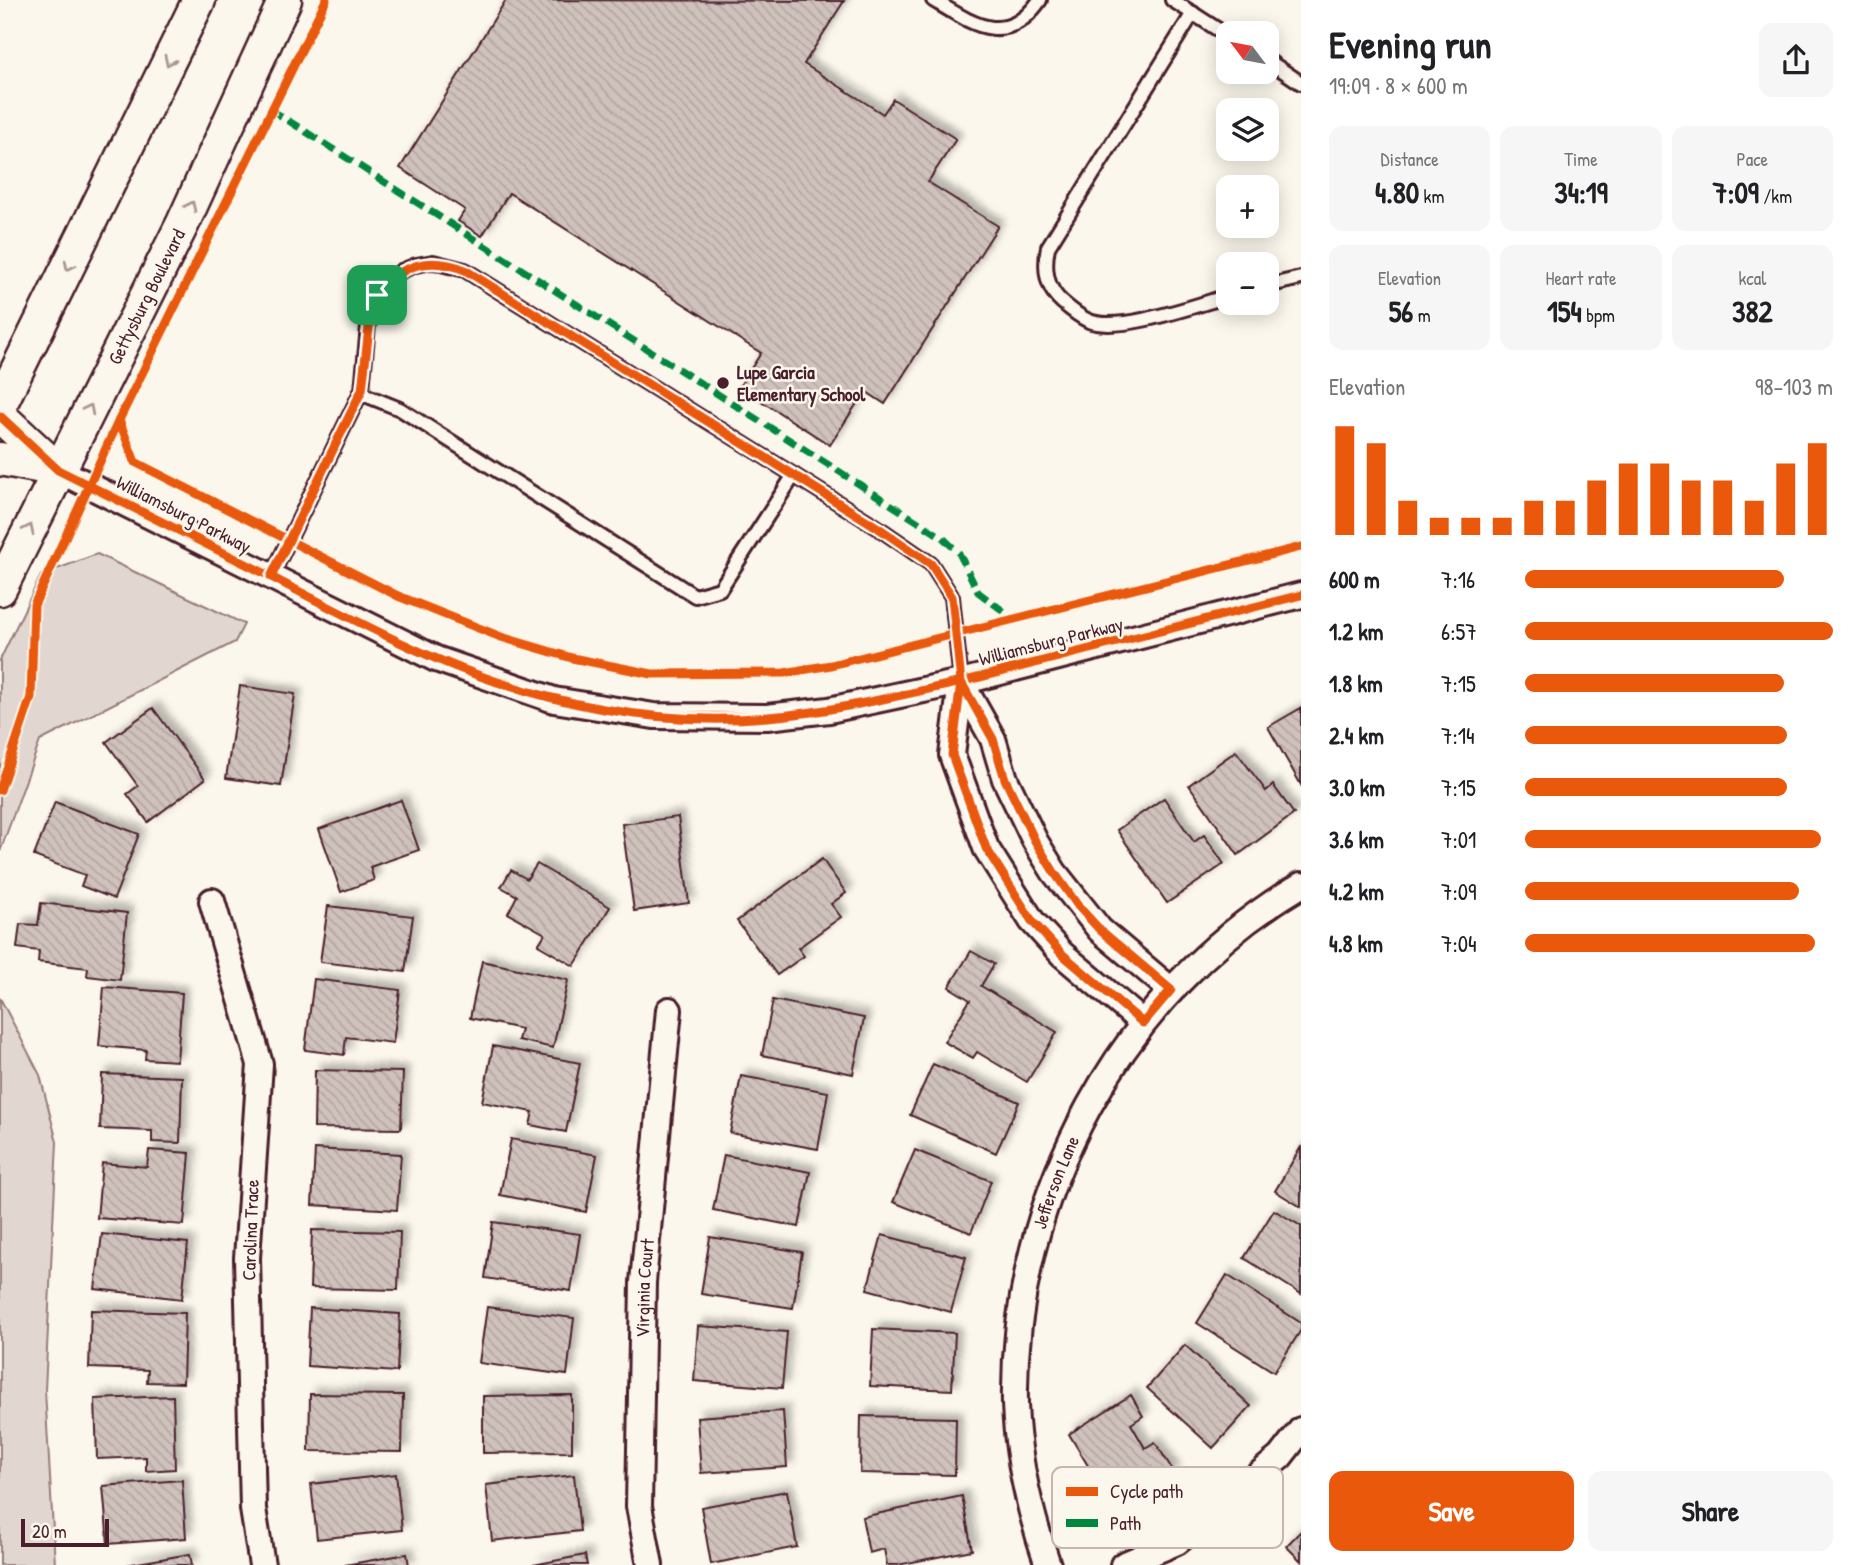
<!DOCTYPE html>
<html lang="en">
<head>
<meta charset="utf-8">
<style>
  :root { --surface:#fff; --page:#f6f6f6; --text:#202124; --muted:#757577; --accent:#ea580c }
  body { margin:0; font-family:"Patrick Hand",sans-serif; background:var(--page); color:var(--text); height:100vh; display:flex; flex-direction:column; font-size:26px; white-space:nowrap }
  * { box-sizing:border-box; margin:0 }
  p { font-size:23px; color:var(--muted) }
  .icon { flex:none; width:38px; height:38px; fill:none; stroke:currentColor; stroke-width:2; stroke-linecap:round; stroke-linejoin:round }
  .map { position:relative; flex:1; overflow:hidden }
  .side { display:flex; flex-direction:column; background:var(--surface); width:560px }
  .side>* { flex:none }
  .needle { width:46px; rotate:302deg }
  .buttons { position:absolute; left:1216px; top:21px; display:grid; gap:14px }
  .buttons a { display:grid; place-items:center; width:63px; height:63px; border-radius:14px; background:var(--surface); box-shadow:0 4px 18px #0003; font-size:35px }
  .scale { position:absolute; left:21px; bottom:18px; width:88px; box-sizing:border-box; padding-left:7px; border:4px solid #4a1f2b; border-top:0; font-size:19px; line-height:24px; white-space:nowrap; color:#4a1f2b; -webkit-text-stroke:5px #fbf7ec; paint-order:stroke }
  .pin { position:absolute; display:grid; place-items:center; width:60px; height:60px; color:#fff; margin:-30px; border-radius:14px; box-shadow:0 4px 10px #0006 }
  .round { display:grid; place-items:center; flex:none; width:74px; height:74px; border-radius:14px; background:var(--page) }
  .overview { display:flex; align-items:center; justify-content:space-between; height:119px; padding:0 28px }
  h1 { font-size:38px; font-weight:800; line-height:52px }
  .metrics { display:grid; grid-template-columns:repeat(3,1fr); gap:10px; height:119px; padding:7px 28px }
  .metrics div { display:grid; align-content:center; border-radius:14px; background:var(--page); text-align:center }
  .metrics b { font-size:30px; font-weight:800 }
  .metrics small { font-size:19px; font-weight:400 }
  .metrics p { font-size:19px }
  .chart { height:196px; padding:14px 28px }
  .chart p { display:flex; justify-content:space-between }
  .chart svg { width:100%; height:126px; margin-top:7px; stroke:var(--accent); stroke-width:6 }
  .cta { display:flex; gap:14px; margin-top:auto; padding:14px 28px }
  .cta a { flex:1; height:80px; border-radius:14px; background:var(--accent); color:#fff; font-size:28px; font-weight:800; line-height:80px; text-align:center }
  .cta a+a { background:var(--page); color:var(--text) }
  ul { padding:0 28px; list-style:none; font-size:23px }
  li { display:grid; grid-template-columns:112px 84px 1fr; align-items:center; height:52px }
  li i { height:18px; border-radius:9px; background:var(--accent) }
  main { display:flex; flex:1; min-height:0 }
  .map>svg:first-child { display:block }
</style>
</head>
<body>
<main>
<div class="map">
<svg width="1301" height="1565" viewBox="0 0 1301 1565">
  <defs>
    <pattern id="building-back-hatch" width="6" height="6" patternUnits="userSpaceOnUse" patternTransform="scale(1.75)"><rect width="6" height="6" fill="#cfc2bc"/><path d="M-1 5l2 2M0 0l6 6M5-1l2 2" fill="none" stroke="#b3a6a2"/></pattern>
    <filter id="shadow"><feDropShadow dx="6" dy="-6" stdDeviation="3.5" flood-color="#0004"/></filter>
  </defs>
  <rect width="100%" height="100%" fill="#fbf7ec"/>
  <filter id="ink" filterUnits="userSpaceOnUse"><feTurbulence type="fractalNoise" baseFrequency=".0143" numOctaves="2"/><feDisplacementMap in="SourceGraphic" scale="14" xChannelSelector="R" yChannelSelector="G"/><feConvolveMatrix kernelMatrix="1 2 1 2 8 2 1 2 1" color-interpolation-filters="sRGB"/></filter>
  <g filter="url(#ink)">
    <!-- park -->
    <g fill="#e2d7d0" stroke="#967b7e" stroke-width="2">
      <polygon points="97,554 244,624 235,642 40,741 0,852 0,660 41,575"/>
      <polygon points="0,998 40,1075 57,1142 45,1390 55,1565 0,1565"/>
    </g>
    <!-- building -->
    <g fill="url(#building-back-hatch)" stroke="#4a1f2b" stroke-width="2" filter="url(#shadow)">
      <polygon points="506,0 844,1 804,64 883,114 893,99 956,139 928,182 998,226 885,404 865,391 830,445 739,387 761,353 509,193 482,236 458,221 465,210 400,168"/>
      <polygon points="240,686 295,694 281,786 226,778"/>
      <polygon points="153,708 205,779 148,822 127,794 138,786 106,742"/>
      <polygon points="1301,708 1301,785 1268,727"/>
      <polygon points="1236,751 1266,791 1273,785 1294,814 1238,855 1189,785"/>
      <polygon points="1164,798 1194,842 1204,835 1224,864 1167,903 1117,830"/>
      <polygon points="401,800 419,850 370,867 374,880 341,892 319,829"/>
      <polygon points="55,802 139,834 114,899 81,886 85,875 34,856"/>
      <polygon points="678,817 689,903 634,911 622,824"/>
      <polygon points="822,859 846,893 831,904 841,917 798,948 804,956 777,975 737,921"/>
      <polygon points="537,864 610,907 574,966 538,945 545,934 508,913 517,896 501,887 511,870 527,879"/>
      <polygon points="41,903 127,913 120,980 87,976 88,968 38,962 39,951 17,948 20,924 38,925"/>
      <polygon points="328,906 413,916 405,972 320,962"/>
      <polygon points="971,951 994,964 981,986 1057,1032 1027,1082 977,1052 973,1058 944,1042 970,1000 949,987"/>
      <polygon points="482,961 568,980 553,1048 518,1040 521,1029 470,1018"/>
      <polygon points="314,979 400,990 393,1043 346,1037 344,1055 305,1050"/>
      <polygon points="104,987 182,993 177,1061 145,1059 146,1050 99,1046"/>
      <polygon points="773,1000 864,1018 853,1074 762,1055"/>
      <polygon points="493,1046 580,1063 566,1132 530,1125 533,1112 482,1102"/>
      <polygon points="933,1064 1019,1102 996,1153 910,1115"/>
      <polygon points="315,1070 403,1072 401,1129 314,1128"/>
      <polygon points="102,1074 182,1077 180,1143 152,1142 152,1131 100,1129"/>
      <polygon points="741,1076 828,1092 818,1149 730,1133"/>
      <polygon points="511,1139 597,1155 586,1212 500,1195"/>
      <polygon points="1301,1147 1301,1207 1275,1191"/>
      <polygon points="315,1149 401,1154 397,1210 312,1205"/>
      <polygon points="149,1150 190,1153 184,1225 97,1218 102,1163 147,1167"/>
      <polygon points="915,1150 991,1181 971,1233 893,1202"/>
      <polygon points="724,1155 810,1172 799,1227 713,1210"/>
      <polygon points="1274,1210 1301,1226 1301,1294 1244,1258"/>
      <polygon points="493,1222 580,1234 571,1291 485,1278"/>
      <polygon points="312,1230 400,1232 398,1290 310,1288"/>
      <polygon points="102,1234 188,1243 182,1299 95,1289"/>
      <polygon points="882,1235 966,1257 951,1312 867,1289"/>
      <polygon points="710,1237 802,1252 793,1308 701,1294"/>
      <polygon points="1227,1275 1301,1323 1301,1330 1274,1372 1197,1323"/>
      <polygon points="487,1307 574,1318 567,1375 479,1363"/>
      <polygon points="310,1308 400,1314 397,1372 307,1366"/>
      <polygon points="91,1310 185,1313 183,1383 147,1382 148,1370 89,1368"/>
      <polygon points="698,1326 787,1332 782,1388 694,1381"/>
      <polygon points="873,1329 955,1333 952,1390 870,1386"/>
      <polygon points="1185,1345 1251,1406 1213,1448 1147,1388"/>
      <polygon points="310,1394 403,1395 402,1452 309,1451"/>
      <polygon points="572,1395 572,1452 483,1453 483,1396"/>
      <polygon points="1131,1395 1143,1416 1131,1424 1145,1448 1155,1442 1174,1472 1114,1509 1069,1434"/>
      <polygon points="173,1396 175,1469 146,1471 146,1457 97,1459 95,1399"/>
      <polygon points="783,1411 787,1467 701,1473 697,1417"/>
      <polygon points="861,1416 956,1418 955,1475 860,1473"/>
      <polygon points="396,1474 402,1530 317,1539 311,1484"/>
      <polygon points="574,1475 580,1531 492,1541 486,1485"/>
      <polygon points="182,1480 186,1538 108,1544 103,1486"/>
      <polygon points="787,1491 797,1547 711,1564 701,1507"/>
      <polygon points="962,1496 972,1550 898,1565 887,1565 884,1549 869,1553 862,1517"/>
      <polygon points="1301,1531 1301,1561 1286,1546"/>
      <polygon points="190,1554 192,1565 126,1565"/>
      <polygon points="407,1554 409,1565 345,1565"/>
      <polygon points="585,1555 587,1565 533,1565"/>
    </g>
    <g fill="none" stroke-linecap="round" stroke-linejoin="round">
      <defs>
        <g id="service">
          <path d="M933,0C973,24 1006,49 1040,0"/>
          <polyline points="1172,0 1228,36"/>
          <path d="M1193,13L1048,247C1044,267 1046,288 1062,302C1070,309 1080,317 1089,321C1120,333 1196,305 1228,296"/>
          <polyline points="1267,60 1301,83"/>
          <polyline points="1267,286 1301,278"/>
          <polyline points="360,393 400,409 695,596 720,589 794,475"/>
          <polyline points="271,577 362,390 368,326 377,295 401,271 416,265 433,262 465,270 877,527 931,564 952,597 961,682"/>
        </g>
        <g id="minor">
          <polyline points="58,470 436,659 554,700 654,716 767,717 829,710 961,682 1301,595"/>
          <polyline points="961,682 952,755 986,848 1032,921 1062,954 1143,1023"/>
          <polyline points="961,682 993,739 1005,779 1035,841 1054,872 1100,930 1171,990"/>
          <polyline points="212,901 260,1064 247,1258 253,1509 262,1565"/>
          <path id="s1" d="M650,1565L639,1506L643,1282L669,1010"/>
          <path id="s2" d="M1048,1565C1030,1513 1017,1460 1015,1404C1011,1196 1121,991 1301,885"/>
          <polyline points="1123,1565 1177,1542 1280,1457 1301,1430"/>
        </g>
        <g id="tertiary">
          <polyline points="0,405 199,0"/>
          <polyline points="0,416 58,470"/>
          <polyline points="0,459 58,470"/>
          <path id="s3" d="M0,589L183,223L285,0"/>
        </g>
      </defs>
      <!-- service casing -->
      <use href="#service" stroke="#4a1f2b" stroke-width="18"/>
      <!-- minor casing -->
      <use href="#minor" stroke="#4a1f2b" stroke-width="30"/>
      <!-- tertiary casing -->
      <use href="#tertiary" stroke="#4a1f2b" stroke-width="37"/>
      <!-- service -->
      <use href="#service" stroke="#fbf7ec" stroke-width="12"/>
      <!-- minor -->
      <use href="#minor" stroke="#fbf7ec" stroke-width="24"/>
      <!-- tertiary -->
      <use href="#tertiary" stroke="#fbf7ec" stroke-width="32"/>
      <!-- quiet -->
      <polyline stroke="#00873e" stroke-width="7" stroke-dasharray="14 7" stroke-linecap="butt" points="270,109 942,537 959,553 978,592 1014,619"/>
      <defs>
        <g id="cycleway">
          <polyline points="0,416 58,470 436,659 554,700 654,716 767,717 829,710 961,682 1301,595"/>
          <polyline points="119,420 135,462 398,596 501,637 572,658 652,674 784,673 831,665 1301,547"/>
          <polyline points="0,790 31,697 34,605 119,420 326,0"/>
        </g>
      </defs>
      <!-- cycleway casing -->
      <use href="#cycleway" stroke="#fbf7ec" stroke-width="13"/>
      <!-- cycleway -->
      <use href="#cycleway" stroke="#e8590c" stroke-width="9"/>
    </g>
    <!-- one-way arrows -->
    <defs><path id="oneway-chevron" d="M-2-3.5L2.5 0L-2 3.5" fill="none" stroke-width="1.6" stroke-linecap="round" stroke-linejoin="round" transform="scale(1.75)"/></defs>
    <g stroke="#ab9695">
      <use href="#oneway-chevron" transform="translate(169 61) rotate(116)"/>
      <use href="#oneway-chevron" transform="translate(191 206) rotate(-65)"/>
      <use href="#oneway-chevron" transform="translate(69 266) rotate(116)"/>
      <use href="#oneway-chevron" transform="translate(89 409) rotate(-63)"/>
      <use href="#oneway-chevron" transform="translate(29 529) rotate(-64)"/>
    </g>
  </g>
  <g fill="none" stroke-linecap="round" stroke-linejoin="round" filter="url(#ink)">
    <defs>
      <path id="route" d="M377,295L371,310L362,390L271,577C326,605 380,635 437,659C540,703 656,727 768,717C833,712 897,696 961,682L993,739L1005,779L1035,841L1054,872L1078,906L1100,930L1171,990L1143,1023L1062,954L1032,921L986,848L952,755L961,682L952,597L931,564L877,527L465,270C430,256 400,264 377,295"/>
    </defs>
    <!-- route casing -->
    <use href="#route" stroke="#fff" stroke-width="14"/>
    <!-- route -->
    <use href="#route" stroke="#ea580c" stroke-width="9"/>
  </g>
  <!-- markers -->
  <circle fill="#4a1f2b" stroke="#fbf7ec" stroke-width="2.5" cx="723" cy="383" r="7"/>
  <g text-anchor="middle" dominant-baseline="central" stroke-width="5" stroke-linejoin="round" paint-order="stroke">
    <!-- street labels -->
    <g font-size="19" fill="#4a1f2b" stroke="#fbf7ec">
      <text stroke="none"><textPath href="#s3" startOffset="327">Gettysburg Boulevard</textPath></text>
      <text transform="translate(184 514) rotate(27)">Williamsburg Parkway</text>
      <text transform="translate(1051 641) rotate(-14)">Williamsburg Parkway</text>
      <text stroke="none"><textPath href="#s2" startOffset="392">Jefferson Lane</textPath></text>
      <text transform="translate(250 1230) rotate(-88)">Carolina Trace</text>
      <text stroke="none"><textPath href="#s1" startOffset="278">Virginia Court</textPath></text>
    </g>
    <!-- poi labels -->
    <g font-size="19" font-weight="bold" fill="#4a1f2b" stroke="#fbf7ec" text-anchor="start">
      <text x="737" y="372">Lupe Garcia<tspan x="737" dy="22">Elementary School</tspan></text>
    </g>
  </g>
  <!-- legend -->
  <rect x="1052" y="1467" width="231" height="81" rx="10" fill="#fbf7ec" stroke="#c6b6b2" stroke-width="2"/>
  <rect x="1066" y="1487" width="32" height="9" fill="#e8590c"/>
  <rect x="1066" y="1519" width="32" height="8" fill="#00873e"/>
  <g font-size="19" fill="#4a1f2b">
    <text x="1110" y="1498">Cycle path</text>
    <text x="1110" y="1530">Path</text>
  </g>
</svg>
<div class="buttons">
<a><svg class="needle" viewBox="-14 -14 28 28"><path d="M0-13l5 13h-10z" fill="#e53935"/><path d="M0 13l5-13h-10z" fill="#757577"/></svg></a>
<a><svg class="icon" aria-label="layers" viewBox="0 0 24 24"><path d="M12 4l9 5-9 5-9-5zM3 14l9 5 9-5"/></svg></a>
<a>+</a>
<a>−</a>
</div>
<div class="scale">20 m</div>
<div class="pin" style="left:377px;top:295px;background:#1e9e55"><svg class="icon" aria-label="arrive" viewBox="0 0 24 24"><path d="M6 21V4h12l-3 4 3 4H6"/></svg></div>
</div>
<section class="side">
<div class="overview"><div><h1>Evening run</h1><p>19:09 · 8 × 600 m</p></div><a class="round"><svg class="icon" aria-label="share" viewBox="0 0 24 24"><path d="M12 15V3M7 8l5-5 5 5M5 13v7h14v-7"/></svg></a></div>
<div class="metrics">
<div><p>Distance</p><b>4.80<small> km</small></b></div>
<div><p>Time</p><b>34:19</b></div>
<div><p>Pace</p><b>7:09<small> /km</small></b></div>
</div>
<div class="metrics">
<div><p>Elevation</p><b>56<small> m</small></b></div>
<div><p>Heart rate</p><b>154<small> bpm</small></b></div>
<div><p>kcal</p><b>382</b></div>
</div>
<div class="chart"><p><span>Elevation</span>98–103 m</p>
<svg viewBox="0 0 160 44" preserveAspectRatio="none"><path d="M5 44V6M15 44V12M25 44V32M35 44V38M45 44V38M55 44V38M65 44V32M75 44V32M85 44V25M95 44V19M105 44V19M115 44V25M125 44V25M135 44V32M145 44V19M155 44V12"/></svg>
</div>
<ul>
<li><b>600 m</b>7:16<i style="width:84%"></i></li>
<li><b>1.2 km</b>6:57<i style="width:100%"></i></li>
<li><b>1.8 km</b>7:15<i style="width:84%"></i></li>
<li><b>2.4 km</b>7:14<i style="width:85%"></i></li>
<li><b>3.0 km</b>7:15<i style="width:85%"></i></li>
<li><b>3.6 km</b>7:01<i style="width:96%"></i></li>
<li><b>4.2 km</b>7:09<i style="width:89%"></i></li>
<li><b>4.8 km</b>7:04<i style="width:94%"></i></li>
</ul>
<div class="cta"><a>Save</a><a>Share</a></div>
</section>
</main>
</body>
</html>
